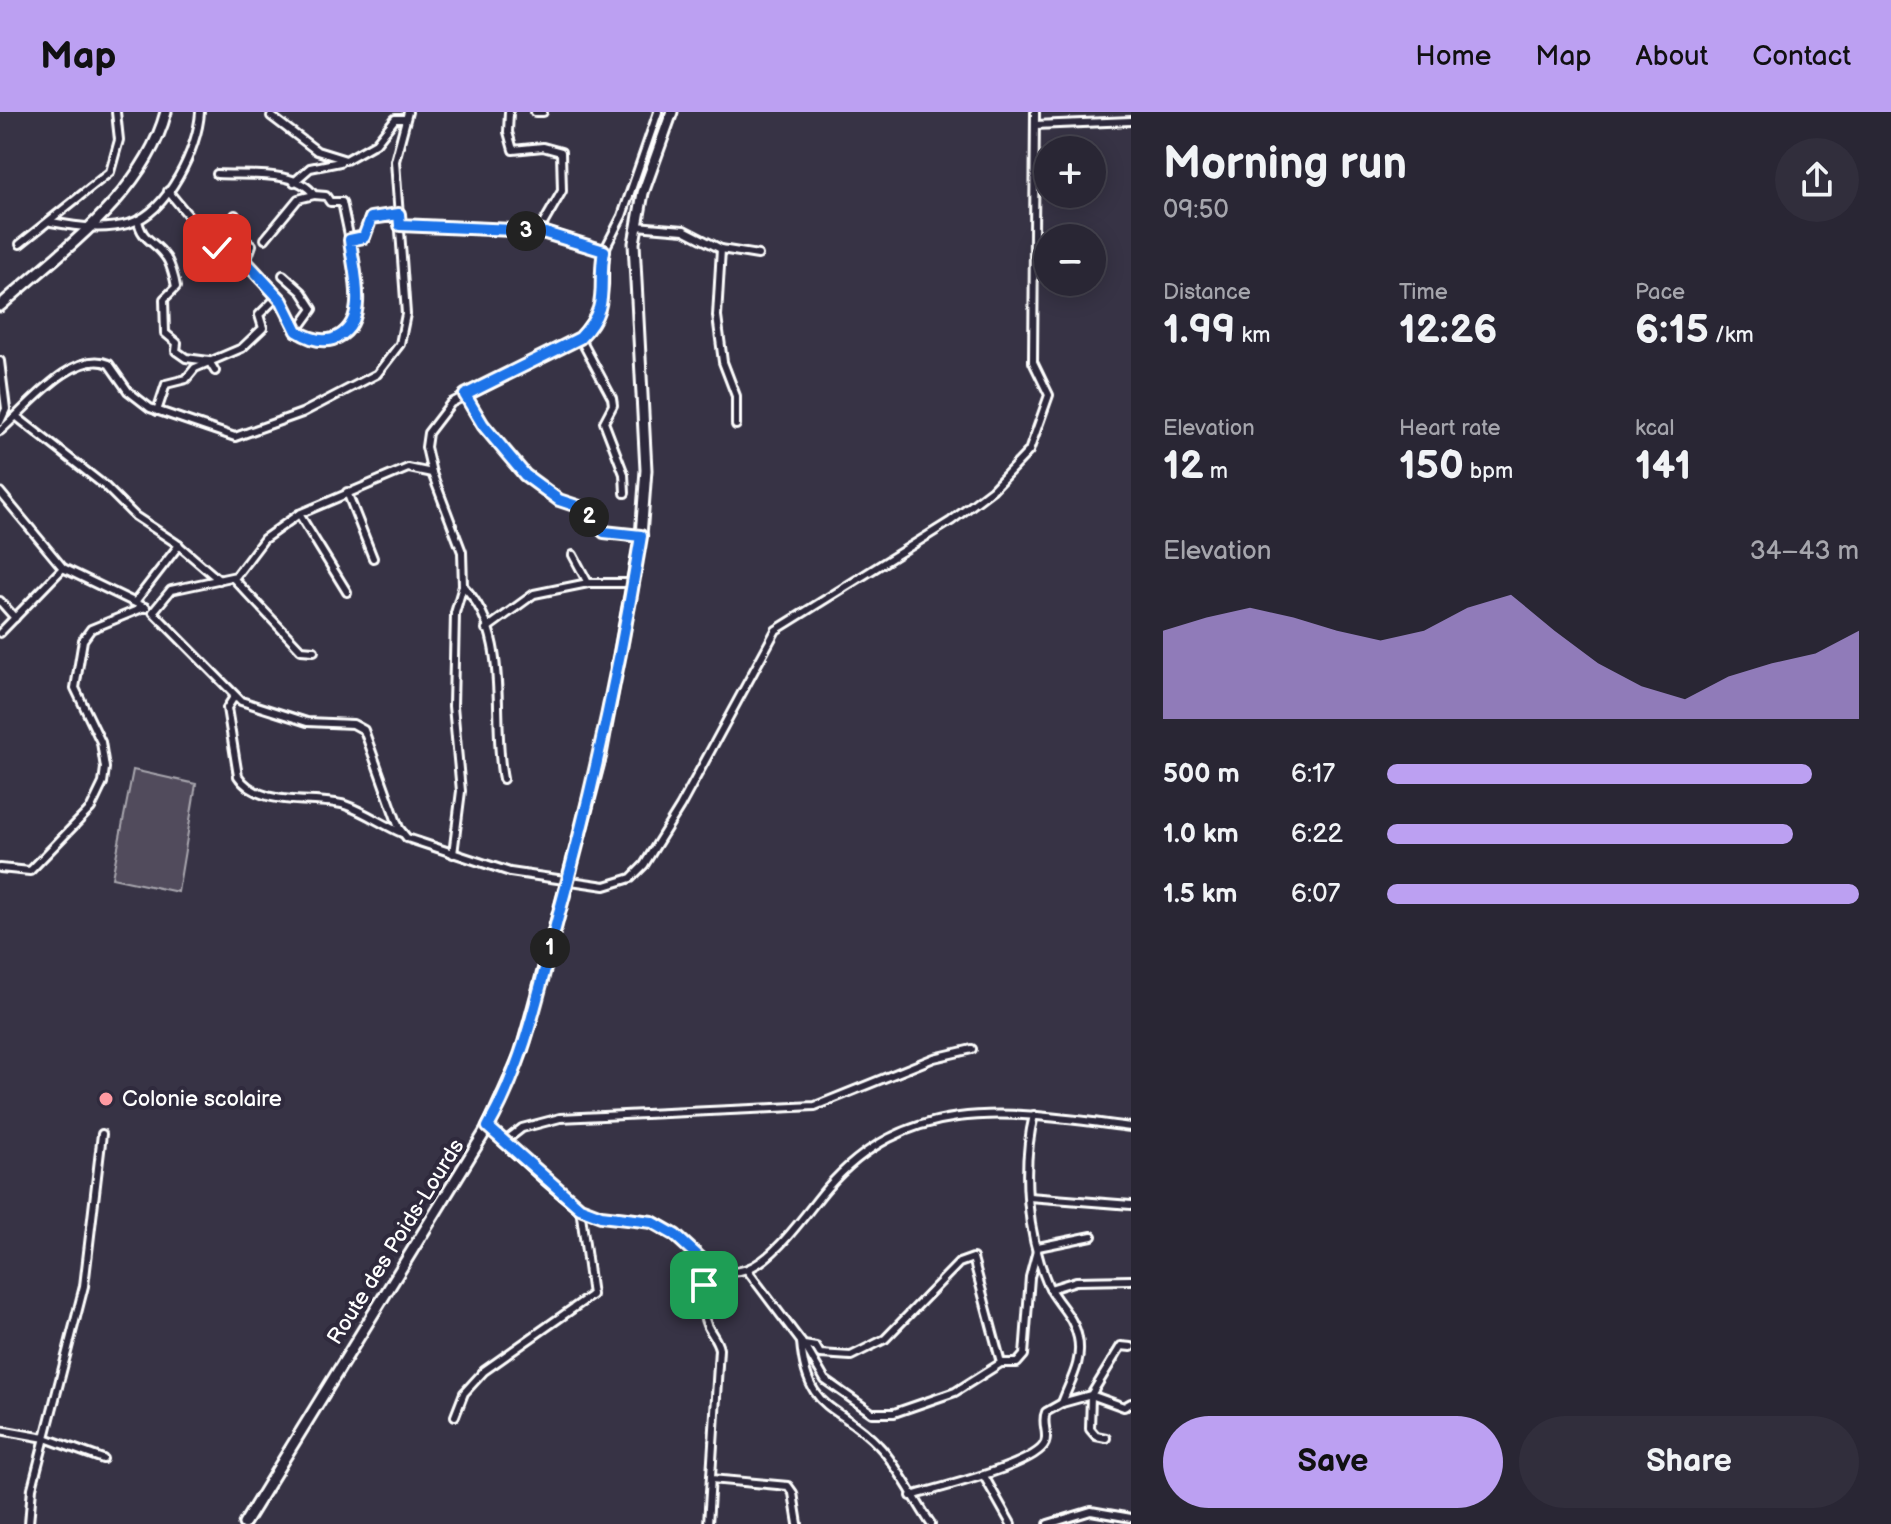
<!DOCTYPE html>
<html lang="en">
<head>
<meta charset="utf-8">
<style>
  :root { --surface:#292634; --page:#312e3c; --text:#f1f3f6; --muted:#a5a5ac; --line:#45434f; --accent:#bca0f2 }
  body { margin:0; font-family:"Balsamiq Sans",sans-serif; background:var(--page); color:var(--text); height:100vh; display:flex; flex-direction:column; font-size:30px; white-space:nowrap }
  * { box-sizing:border-box; margin:0 }
  p { font-size:26px; color:var(--muted) }
  .icon { flex:none; width:44px; height:44px; fill:none; stroke:currentColor; stroke-width:2; stroke-linecap:round; stroke-linejoin:round }
  .map { position:relative; flex:1; overflow:hidden }
  .sheet { display:flex; flex-direction:column; background:var(--surface); width:760px }
  .sheet>* { flex:none }
  .tools { position:absolute; left:1034px; top:24px; display:grid; gap:16px }
  .tools a { display:grid; place-items:center; width:72px; height:72px; border-radius:50%; background:var(--surface); box-shadow:0 4px 20px #0003,0 0 0 2px var(--line); font-size:40px }
  .pin { position:absolute; display:grid; place-items:center; width:68px; height:68px; color:#fff; margin:-34px; border-radius:16px; box-shadow:0 4px 12px #0006 }
  .km { position:absolute; width:40px; height:40px; margin:-20px; border-radius:50%; background:#222; color:#fff; font-size:22px; line-height:40px; text-align:center }
  .round { display:grid; place-items:center; flex:none; width:84px; height:84px; border-radius:42px; background:var(--page) }
  .overview { display:flex; align-items:center; justify-content:space-between; height:136px; padding:0 32px }
  h1 { font-size:44px; font-weight:700; line-height:60px }
  .figures { display:grid; grid-template-columns:repeat(3,1fr); gap:12px; height:136px; padding:8px 32px }
  .figures div { display:grid; align-content:center }
  .figures b { font-size:40px; font-weight:700 }
  .figures small { font-size:22px; font-weight:400 }
  .figures p { font-size:22px }
  .chart { height:224px; padding:16px 32px }
  .chart p { display:flex; justify-content:space-between }
  .chart svg { width:100%; height:144px; margin-top:8px; fill:var(--accent); opacity:.7 }
  .cta { display:flex; gap:16px; margin-top:auto; padding:16px 32px }
  .cta a { flex:1; height:92px; border-radius:48px; background:var(--accent); color:#111; font-size:32px; font-weight:700; line-height:92px; text-align:center }
  .cta a+a { background:var(--page); color:var(--text) }
  ul { padding:0 32px; list-style:none; font-size:26px }
  li { display:grid; grid-template-columns:128px 96px 1fr; align-items:center; height:60px }
  li i { height:20px; border-radius:10px; background:var(--accent) }
  header { display:flex; align-items:center; gap:48px; box-sizing:border-box; height:112px; padding:0 40px; background:var(--accent); color:#111 }
  header strong { font-size:38px }
  nav { display:flex; gap:44px; margin-inline-start:auto; font-size:28px }
  main { display:flex; flex:1; min-height:0 }
  .map>svg:first-child { display:block }
</style>
</head>
<body>
<header>
<strong>Map</strong>
<nav><a>Home</a><a>Map</a><a>About</a><a>Contact</a></nav>
</header>
<main>
<div class="map">
<svg width="1131" height="1412" viewBox="0 0 1131 1412">
  <rect width="100%" height="100%" fill="#373345"/>
  <filter id="ink" filterUnits="userSpaceOnUse"><feTurbulence type="fractalNoise" baseFrequency=".0125" numOctaves="2"/><feDisplacementMap in="SourceGraphic" scale="16" xChannelSelector="R" yChannelSelector="G"/><feConvolveMatrix kernelMatrix="1 2 1 2 8 2 1 2 1" color-interpolation-filters="sRGB"/></filter>
  <g filter="url(#ink)">
    <!-- green -->
    <polygon fill="#514c5c" stroke="#a8a6ae" stroke-width="2" points="133,658 196,672 178,780 112,766"/>
    <g fill="none" stroke-linecap="round" stroke-linejoin="round">
      <defs>
        <g id="street">
          <polyline points="509,0 508,20 513,38 543,35 561,40 562,79 539,119"/>
          <polyline points="535,0 543,0"/>
          <polyline points="271,4 317,39 346,48 376,31 395,7 405,7"/>
          <polyline points="1035,13 1131,9"/>
          <path d="M217,62C245,64 297,57 314,83L326,84L330,90H342L350,128"/>
          <polyline points="294,70 310,56 340,50"/>
          <polyline points="168,79 211,131 235,141 246,150"/>
          <path d="M235,103L227,117L252,133L246,150L282,189L297,219C308,226 320,231 333,226C372,213 353,158 350,128L364,125L370,106L399,102"/>
          <path d="M138,108C141,128 155,129 165,144C170,149 175,168 176,175L164,187L165,221L177,231L176,239L186,246L209,249L215,259"/>
          <path d="M51,110C79,115 103,119 131,111C168,99 198,36 200,0"/>
          <polyline points="400,113 549,121 604,139"/>
          <polyline points="636,114 684,118 721,137 758,143"/>
          <polyline points="265,127 298,87 314,83"/>
          <polyline points="20,132 110,60 119,28 116,0"/>
          <polyline points="721,137 717,204 723,250 736,284 736,313"/>
          <polyline points="283,163 302,180 313,197 297,219"/>
          <polyline points="580,226 612,286 613,293 604,310 624,362 625,381"/>
          <polyline points="0,249 6,297 0,310"/>
          <polyline points="465,283 483,313 525,363 559,388 580,395 604,420 641,424"/>
          <polyline points="157,299 166,272 186,267 195,256 242,236 263,216 259,203 278,184"/>
          <polyline points="17,305 105,374 135,404 176,431 219,468"/>
          <path d="M0,319C26,297 73,236 109,252L128,279L150,296L235,325L302,301L377,262L400,232L406,202L395,49L408,0"/>
          <polyline points="432,361 408,356 299,402 264,427 236,464 171,478 153,500 241,589 307,610 353,612 364,618 399,716 407,726 510,760 605,774 631,766 644,753 680,695 776,518 951,409 992,378 1029,339 1049,283 1033,250 1035,0"/>
          <polyline points="0,380 63,456"/>
          <polyline points="347,380 373,446"/>
          <polyline points="299,402 347,480"/>
          <polyline points="573,443 588,471 632,471"/>
          <polyline points="233,466 301,538 314,539"/>
          <path d="M463,474C512,523 491,605 503,667"/>
          <polyline points="0,489 15,506"/>
          <polyline points="135,490 179,433"/>
          <polyline points="486,517 534,482 588,471"/>
          <polyline points="0,521 63,456 146,496"/>
          <path d="M234,585L227,596L238,664C259,697 314,684 345,693C365,700 383,713 402,721"/>
          <polyline points="453,742 461,679 453,594 455,501 463,474 462,440 432,361 426,335 428,321 451,291 580,226 599,199 604,172 604,139 622,104 658,0"/>
          <polyline points="0,756 30,759 91,696 103,671 105,656 101,630 75,576 83,528 91,517 145,495"/>
          <path d="M1034,1003C1021,1056 1027,1123 1048,1173C1057,1192 1074,1204 1078,1226C1083,1250 1070,1269 1062,1291"/>
          <path d="M488,1015C512,1037 562,1090 590,1101C613,1109 639,1102 661,1114C690,1129 707,1172 747,1157C776,1147 807,1099 827,1076C911,979 1018,1001 1131,1015"/>
          <polyline points="504,1030 522,1016 560,1006 815,994 934,946 972,937"/>
          <polyline points="1029,1085 1131,1093"/>
          <polyline points="747,1158 808,1239 825,1268 872,1301 894,1301 955,1280 1001,1251 973,1146 959,1151 885,1227 851,1244 820,1242 816,1235 804,1233"/>
          <polyline points="1050,1177 1076,1169 1131,1168"/>
          <path d="M801,1230C807,1303 838,1290 879,1334C896,1351 916,1390 931,1412"/>
          <polyline points="1001,1251 1017,1251 1024,1243 1030,1165 1038,1135 1092,1124"/>
          <polyline points="455,1304 464,1281 484,1259 592,1183 580,1096"/>
          <polyline points="0,1318 45,1326 103,1347"/>
          <polyline points="1106,1326 1096,1324 1090,1317 1091,1283 1124,1295 1131,1291"/>
          <polyline points="984,1364 1011,1412"/>
          <polyline points="711,1367 788,1374 793,1381 798,1412"/>
          <path d="M911,1384C935,1377 1036,1353 1045,1331C1049,1321 1041,1311 1046,1300L1062,1291L1091,1283L1121,1234L1131,1235"/>
          <polyline points="29,1412 32,1376 84,1174 102,1022"/>
          <path d="M708,1412L719,1237C717,1227 711,1222 707,1213C699,1194 704,1174 711,1156"/>
          <polyline points="1048,1412 1091,1399 1131,1406"/>
        </g>
        <g id="secondary">
          <path d="M0,194C61,139 144,83 166,0"/>
          <polyline points="244,1412 488,1015 521,941 601,643 641,424 646,358 634,131 643,81 672,0"/>
        </g>
      </defs>
      <!-- street casing -->
      <use href="#street" stroke="#fff" stroke-width="12"/>
      <!-- secondary casing -->
      <use href="#secondary" stroke="#fff" stroke-width="15"/>
      <!-- street -->
      <use href="#street" stroke="#2f2a3d" stroke-width="6"/>
      <!-- secondary -->
      <use href="#secondary" stroke="#2f2a3d" stroke-width="9"/>
    </g>
  </g>
  <g fill="none" stroke-linecap="round" stroke-linejoin="round" filter="url(#ink)">
    <defs>
      <path id="route" d="M217,136L235,141L246,150L282,189L297,219C308,226 320,231 333,227C372,213 353,158 350,128L364,125L371,106L399,102L400,113L539,119L604,139C597,175 612,193 580,226L465,283L483,313L525,363L559,388L580,395L604,420L641,424C620,555 592,681 557,809C539,879 524,952 488,1015L580,1096L601,1104L652,1110L675,1123L711,1156L704,1173"/>
    </defs>
    <!-- route casing -->
    <use href="#route" stroke="#fff" stroke-width="16"/>
    <!-- route -->
    <use href="#route" stroke="#1a73e8" stroke-width="10"/>
  </g>
  <!-- markers -->
  <circle fill="#ff9aa2" stroke="#2f2a3d" stroke-width="3" cx="106" cy="987" r="8"/>
  <g text-anchor="middle" dominant-baseline="central" stroke-width="8" stroke-linejoin="round" paint-order="stroke">
    <!-- poi labels -->
    <g font-size="22" fill="#fff" stroke="#2f2a3d" text-anchor="start">
      <text x="122" y="987">Colonie scolaire</text>
    </g>
    <!-- street labels -->
    <g font-size="22" fill="#fff" stroke="#2f2a3d">
      <text transform="translate(396 1130) rotate(-58)">Route des Poids-Lourds</text>
    </g>
  </g>
</svg>
<div class="tools">
<a>+</a>
<a>−</a>
</div>
<div class="pin" style="left:704px;top:1173px;background:#1e9e55"><svg class="icon" aria-label="arrive" viewBox="0 0 24 24"><path d="M6 21V4h12l-3 4 3 4H6"/></svg></div>
<div class="pin" style="left:217px;top:136px;background:#d93025"><svg class="icon" aria-label="check" viewBox="0 0 24 24"><path d="M5 12l5 5 9-10"/></svg></div>
<b class="km" style="left:550px;top:836px">1</b>
<b class="km" style="left:589px;top:405px">2</b>
<b class="km" style="left:526px;top:119px">3</b>
</div>
<section class="sheet">
<div class="overview"><div><h1>Morning run</h1><p>09:50</p></div><a class="round"><svg class="icon" aria-label="share" viewBox="0 0 24 24"><path d="M12 15V3M7 8l5-5 5 5M5 13v7h14v-7"/></svg></a></div>
<div class="figures">
<div><p>Distance</p><b>1.99<small> km</small></b></div>
<div><p>Time</p><b>12:26</b></div>
<div><p>Pace</p><b>6:15<small> /km</small></b></div>
</div>
<div class="figures">
<div><p>Elevation</p><b>12<small> m</small></b></div>
<div><p>Heart rate</p><b>150<small> bpm</small></b></div>
<div><p>kcal</p><b>141</b></div>
</div>
<div class="chart"><p><span>Elevation</span>34–43 m</p>
<svg viewBox="0 0 160 44" preserveAspectRatio="none"><path d="M0 44V17L10 13L20 10L30 13L40 17L50 20L60 17L70 10L80 6L90 17L100 27L110 34L120 38L130 31L140 27L150 24L160 17V44z"/></svg>
</div>
<ul>
<li><b>500 m</b>6:17<i style="width:90%"></i></li>
<li><b>1.0 km</b>6:22<i style="width:86%"></i></li>
<li><b>1.5 km</b>6:07<i style="width:100%"></i></li>
</ul>
<div class="cta"><a>Save</a><a>Share</a></div>
</section>
</main>
</body>
</html>
